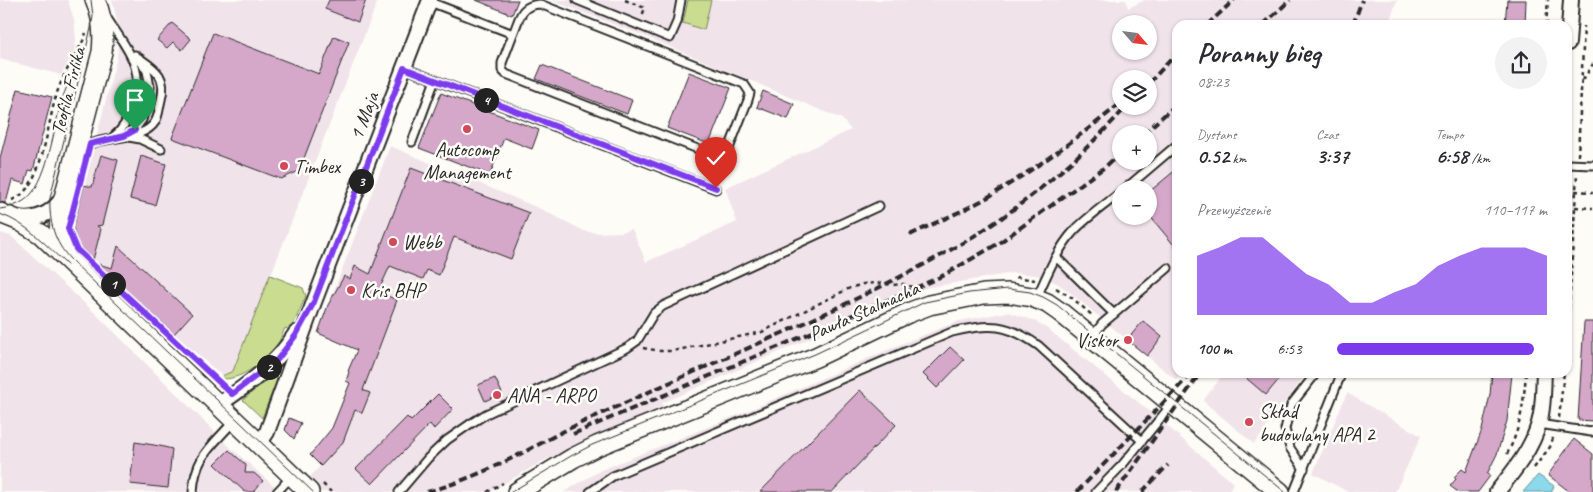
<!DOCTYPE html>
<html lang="pl">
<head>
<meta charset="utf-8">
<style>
  :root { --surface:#fff; --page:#f2f2f3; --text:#2b2b33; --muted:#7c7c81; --accent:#7c3aed }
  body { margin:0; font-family:Caveat,sans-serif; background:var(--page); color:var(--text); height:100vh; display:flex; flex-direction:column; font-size:19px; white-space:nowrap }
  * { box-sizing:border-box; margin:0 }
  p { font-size:16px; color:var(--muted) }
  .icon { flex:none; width:28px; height:28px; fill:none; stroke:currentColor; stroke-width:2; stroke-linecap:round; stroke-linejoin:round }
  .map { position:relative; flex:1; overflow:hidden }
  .details { position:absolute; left:1172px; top:20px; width:400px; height:358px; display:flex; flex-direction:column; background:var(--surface); border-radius:15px; box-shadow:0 1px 4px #0004 }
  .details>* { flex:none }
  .needle { width:32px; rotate:118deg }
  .buttons { position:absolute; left:1112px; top:15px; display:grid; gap:10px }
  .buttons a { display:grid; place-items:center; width:45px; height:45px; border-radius:50%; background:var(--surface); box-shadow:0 1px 4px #0004; font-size:25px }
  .pin { position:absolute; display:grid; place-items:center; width:42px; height:42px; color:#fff; margin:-51px -21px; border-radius:50% 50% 50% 0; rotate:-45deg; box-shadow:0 0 5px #0007 }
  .pin .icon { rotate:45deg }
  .km { position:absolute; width:25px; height:25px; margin:-12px; border-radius:50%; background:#222; color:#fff; font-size:14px; line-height:25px; text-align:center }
  .round { display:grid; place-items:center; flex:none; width:52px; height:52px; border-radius:26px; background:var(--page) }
  .headline { display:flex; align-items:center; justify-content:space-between; height:85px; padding:0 25px }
  h1 { font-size:28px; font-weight:600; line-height:38px }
  .stats { display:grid; grid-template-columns:repeat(3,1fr); gap:8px; height:85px; padding:5px 25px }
  .stats div { display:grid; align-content:center }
  .stats b { font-size:21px; font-weight:600 }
  .stats small { font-size:14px; font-weight:400 }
  .stats p { font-size:14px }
  .chart { height:140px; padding:10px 25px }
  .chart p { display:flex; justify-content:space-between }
  .chart svg { width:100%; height:90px; margin-top:5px; fill:var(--accent); opacity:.7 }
  ul { padding:0 25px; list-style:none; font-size:16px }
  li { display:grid; grid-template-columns:80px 60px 1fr; align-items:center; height:38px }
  li i { height:12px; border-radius:6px; background:var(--accent) }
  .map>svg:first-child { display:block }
</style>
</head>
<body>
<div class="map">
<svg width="1593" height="492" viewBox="0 0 1593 492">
  <rect width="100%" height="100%" fill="#fdfcf7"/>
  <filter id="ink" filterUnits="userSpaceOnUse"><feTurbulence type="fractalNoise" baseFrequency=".02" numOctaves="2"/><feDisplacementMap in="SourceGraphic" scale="10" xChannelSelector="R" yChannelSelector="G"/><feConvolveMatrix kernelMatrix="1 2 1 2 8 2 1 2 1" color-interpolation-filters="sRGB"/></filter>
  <g filter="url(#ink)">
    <!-- built -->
    <g fill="#f1e3ea" fill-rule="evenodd">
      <polygon points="0,0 68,0 74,20 76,40 74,52 61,75 0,59"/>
      <polygon points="112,0 378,0 233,372 222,376 174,334 78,245 73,228 117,57 119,28"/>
      <path d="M551,0H1126L1128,8L1145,0H1397L1388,25H1178V372L1184,373L1176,380L1068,291L1057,283L1036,275L1013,273L925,288L662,403L663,406L541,462L490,492H321L307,480L343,442L382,340L324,316L390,146L543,210L584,231L599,233L622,232L632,229L646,262L737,222L725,188L851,130L842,119L644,36ZM1121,24H1149V51H1121ZM1121,79H1149V106H1121ZM1121,134H1149V161H1121ZM1121,189H1149V216H1121Z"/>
      <polygon points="0,233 11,236 95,313 231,448 281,492 0,492"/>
      <polygon points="1008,312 1033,320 1049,330 1159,419 1233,483 1228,492 564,492 601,470 740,414 901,344 959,321"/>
      <polygon points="1224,373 1307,373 1254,444 1203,401"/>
      <polygon points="1347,393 1421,436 1395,492 1348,492 1313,473"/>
    </g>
    <!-- green -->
    <g fill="#c9dc90" stroke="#7a845e">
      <polygon points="688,0 711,0 704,30 683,23"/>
      <path d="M270,275L303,288L306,296L291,330L285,328C282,334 280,341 277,346C266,361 242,379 224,379L222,376L233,371Z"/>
      <polygon points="272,375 276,376 277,380 262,418 243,400"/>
    </g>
    <!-- water -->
    <polygon fill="#8bd9ea" stroke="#65939e" points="1538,475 1554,486 1551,492 1523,492"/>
    <!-- building -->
    <g fill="#d5a8ca" stroke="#2b2b2b">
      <polygon points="329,0 366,0 358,22 325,9"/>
      <polygon points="476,0 518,0 512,15"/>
      <polygon points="1507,0 1526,0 1525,25 1505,25"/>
      <polygon points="172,23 191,39 182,50 173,42 167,48 157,40"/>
      <polygon points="213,33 319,74 334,36 349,42 299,171 281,179 172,138"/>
      <polygon points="542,65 632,100 627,114 536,79"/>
      <polygon points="689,72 731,88 709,144 667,128"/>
      <polygon points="18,89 52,97 33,171 29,170 25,184 12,180 6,203 0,202 0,158"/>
      <polygon points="763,91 794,104 788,119 757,107"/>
      <polygon points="441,93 539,130 532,149 504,138 490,175 419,148"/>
      <polygon points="101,155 118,160 102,225 97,226 101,229 93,260 78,246 73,228 84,185 92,187"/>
      <polygon points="141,156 166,164 155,205 130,199"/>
      <polygon points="411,168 529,213 511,259 454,237 439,275 427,270 423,279 390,266 378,292 397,300 363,390 370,393 362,413 355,410 343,442 321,466 310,455 332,428 350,383 346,381 349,372 348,371 357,350 318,333 328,305 344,276 350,279 355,266 370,274"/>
      <polygon points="1178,168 1178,250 1149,215 1149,192"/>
      <polygon points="118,246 192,314 174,334 98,264 112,268"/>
      <polygon points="1143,321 1162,337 1147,356 1127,340"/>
      <polygon points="1584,322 1593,322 1593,421 1578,420"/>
      <polygon points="950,347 964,360 937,388 923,374"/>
      <polygon points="1239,372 1285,372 1266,395"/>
      <polygon points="1492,372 1512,372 1512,374 1507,421 1497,454 1487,474 1490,476 1478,492 1458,492 1450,486 1456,479 1454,477 1462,469 1466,472 1482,430 1490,395"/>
      <polygon points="495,378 502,393 485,401 478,385"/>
      <polygon points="860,390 896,425 832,492 760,492"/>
      <polygon points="438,394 453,409 434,429 430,424 372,484 356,469 407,417 411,421"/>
      <polygon points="289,418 301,423 294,439 285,430"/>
      <polygon points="1574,439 1593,454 1593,492 1570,492 1548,475"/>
      <polygon points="135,442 160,446 172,449 168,488 130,484"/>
      <polygon points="229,450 246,465 245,473 254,473 263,481 253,492 245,492 215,464"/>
    </g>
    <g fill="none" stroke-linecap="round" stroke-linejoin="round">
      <defs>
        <g id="lane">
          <polyline points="577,0 670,38 677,22 681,0"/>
          <path d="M430,2L513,34L502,63V70L506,74L713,155L724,154L728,151L748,100L750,93L744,84L540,4C520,5 520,18 513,34"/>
          <path d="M107,18C118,36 138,59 137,81C137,89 134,97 132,104C129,118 124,129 113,137"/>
          <polyline points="404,68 716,189"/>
          <polyline points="129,134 136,128 142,120 150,87 147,71 139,59"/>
          <polyline points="129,137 140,139 161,149"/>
          <polyline points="412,142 435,80"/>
          <path d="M81,150C100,133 142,143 155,122C159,116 159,107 161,100C168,74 153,68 135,55"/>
          <polyline points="1568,164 1593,165"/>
          <polyline points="1125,189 1178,144"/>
          <polyline points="1056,257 1114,314"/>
          <path d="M1037,297C1047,275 1057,250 1073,232C1087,217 1105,205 1121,192"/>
          <polyline points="1092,337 1102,324 1168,268"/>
          <polyline points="1539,424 1591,432 1593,431"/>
          <polyline points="1304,469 1290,448 1285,429 1291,405 1317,372"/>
          <path d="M193,492C195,456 212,446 234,421"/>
          <polyline points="277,492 292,476"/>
          <polyline points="399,492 428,458 447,440 470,424 486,414 627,348 637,341 654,313 663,306 879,206"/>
          <path d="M590,492L613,476L952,332C990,323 1007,323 1039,346L1142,441"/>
          <polyline points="1096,492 1123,464 1172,404"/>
          <polyline points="1294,492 1342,372"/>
        </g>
        <g id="street">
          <polyline points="1568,43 1571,0"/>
          <path d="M18,218C37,221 52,214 63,197"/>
          <path d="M218,405C248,385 277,364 296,333"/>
          <polyline points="259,444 267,432 314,302 430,0"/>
          <path d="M1497,492C1514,471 1532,449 1539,423C1544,407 1543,389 1544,372"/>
        </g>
        <g id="secondary">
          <polyline points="0,213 20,221 41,234 309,492"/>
          <path d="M65,257L59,236L60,213L102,52C104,34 103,17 95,0"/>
          <polyline points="517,492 573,458 597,446 816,357 908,313 929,305 984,294 1008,293 1032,297 1047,303 1060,312 1280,492"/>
        </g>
      </defs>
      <!-- lane casing -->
      <use href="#lane" stroke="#2b2b2b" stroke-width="11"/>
      <!-- street casing -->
      <use href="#street" stroke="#2b2b2b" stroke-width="18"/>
      <!-- secondary casing -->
      <use href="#secondary" stroke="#2b2b2b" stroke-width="22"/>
      <!-- path -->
      <g stroke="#2b2b2b" stroke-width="2.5" stroke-dasharray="4 4" stroke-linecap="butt">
        <polyline points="625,0 645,8 642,16"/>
        <polyline points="1546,25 1548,0"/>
        <polyline points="1583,80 1593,64"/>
        <polyline points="1578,156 1584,26"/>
        <polyline points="1575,191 1593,192"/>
        <path d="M12,200C44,189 47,119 58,90C64,73 75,56 84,39L86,33"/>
        <polyline points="1575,207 1593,208"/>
        <polyline points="1016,277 1035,280"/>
        <polyline points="1056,288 1071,297 1093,316"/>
        <polyline points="1568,324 1577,174"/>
        <polyline points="643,348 660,351 673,351 762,332 850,288 863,284 880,283 893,285 903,284 923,290"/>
        <polyline points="1559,418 1564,372"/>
        <path d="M1507,454C1521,429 1524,400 1526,372"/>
        <polyline points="1534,468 1550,447 1554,435"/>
        <polyline points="323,484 331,492"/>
        <polyline points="487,492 503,483"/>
      </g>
      <!-- lane -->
      <use href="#lane" stroke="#fdfcf7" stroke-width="7"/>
      <!-- street -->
      <use href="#street" stroke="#fdfcf7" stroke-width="14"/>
      <!-- secondary -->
      <use href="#secondary" stroke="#fdfcf7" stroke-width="19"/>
      <!-- tram -->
      <g stroke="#2b2b2b" stroke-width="1">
        <path d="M91,0L93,16L91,28L50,198C49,222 54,242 71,260L313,492"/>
        <path d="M0,209C9,208 18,205 25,200C48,183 53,130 61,103C65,89 71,77 78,64"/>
        <path d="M0,214C28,224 46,245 67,265"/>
        <polyline points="511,492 571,456 592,445 815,354 925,302 969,293 1008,289 1030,292 1043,297 1057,305 1285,492"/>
      </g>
      <!-- rail -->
      <g stroke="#2b2b2b" stroke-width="4" stroke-dasharray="8 4" stroke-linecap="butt">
        <polyline points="1207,25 1234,0"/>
        <polyline points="1263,25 1290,0"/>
        <polyline points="1353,25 1362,0"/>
        <polyline points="1149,83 1178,52"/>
        <polyline points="1143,134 1178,103"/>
        <path d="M910,235C934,223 959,213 983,200C1031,172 1078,138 1121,103"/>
        <polyline points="573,434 902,294 942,276 999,243 1105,167 1121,152"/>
        <path d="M427,492C473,479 514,458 556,435C580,423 605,412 629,401C714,362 801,327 884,285C924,265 964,244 1000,219C1047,186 1089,148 1127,106"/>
        <polyline points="1077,492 1193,372"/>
        <polyline points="1116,492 1201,372"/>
        <polyline points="1142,492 1168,465"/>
      </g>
    </g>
  </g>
  <g fill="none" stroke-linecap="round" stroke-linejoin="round" filter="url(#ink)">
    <defs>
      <polyline id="route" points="135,130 124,136 90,144 68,229 76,249 232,394 277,360 296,335 314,302 404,68 716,188"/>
    </defs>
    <!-- route casing -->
    <use href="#route" stroke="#fff" stroke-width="10"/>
    <!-- route -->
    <use href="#route" stroke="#7c3aed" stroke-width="6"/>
  </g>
  <!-- markers -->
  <g fill="#d1495b" stroke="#fdfcf7" stroke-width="2">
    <circle cx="467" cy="129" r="5"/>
    <circle cx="284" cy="166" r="5"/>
    <circle cx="393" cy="242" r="5"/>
    <circle cx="351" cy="290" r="5"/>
    <circle cx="1128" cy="340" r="5"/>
    <circle cx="497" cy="395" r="5"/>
    <circle cx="1249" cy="422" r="5"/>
  </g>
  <g text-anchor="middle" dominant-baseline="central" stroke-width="5" stroke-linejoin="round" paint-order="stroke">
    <!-- street labels -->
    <g font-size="20" fill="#2b2b2b" stroke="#fdfcf7">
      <text transform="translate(68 91) rotate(-76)">Teofila Firlika</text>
      <text transform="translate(364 116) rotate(-69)">1 Maja</text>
      <text transform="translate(864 311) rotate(-24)">Pawła Stalmacha</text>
    </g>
    <!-- poi labels -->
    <g font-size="20" fill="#2b2b2b" stroke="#fdfcf7" text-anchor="start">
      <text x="467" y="149" text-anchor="middle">Autocomp<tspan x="467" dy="23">Management</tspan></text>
      <text x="294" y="166">Timbex</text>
      <text x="403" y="242">Webb</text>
      <text x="361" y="290">Kris BHP</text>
      <text x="1118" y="340" text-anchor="end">Viskor</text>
      <text x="507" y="395">ANA - ARPO</text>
      <text x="1259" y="411">Skład<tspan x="1259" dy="23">budowlany APA 2</tspan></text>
    </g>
  </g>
</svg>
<div class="buttons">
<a><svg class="needle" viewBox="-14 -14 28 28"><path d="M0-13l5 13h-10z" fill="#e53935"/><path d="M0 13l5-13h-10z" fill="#7c7c81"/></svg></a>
<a><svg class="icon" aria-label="layers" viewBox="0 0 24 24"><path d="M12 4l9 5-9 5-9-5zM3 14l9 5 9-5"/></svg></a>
<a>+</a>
<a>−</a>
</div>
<div class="pin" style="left:135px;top:130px;background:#1e9e55"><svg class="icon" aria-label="arrive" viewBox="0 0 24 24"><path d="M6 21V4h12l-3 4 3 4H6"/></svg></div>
<div class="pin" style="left:716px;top:188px;background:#d93025"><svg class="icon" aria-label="check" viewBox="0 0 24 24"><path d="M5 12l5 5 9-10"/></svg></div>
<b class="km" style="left:113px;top:284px">1</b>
<b class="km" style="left:269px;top:367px">2</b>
<b class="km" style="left:361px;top:181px">3</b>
<b class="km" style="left:486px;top:100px">4</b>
<section class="details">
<div class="headline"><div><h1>Poranny bieg</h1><p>08:23</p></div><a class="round"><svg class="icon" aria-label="share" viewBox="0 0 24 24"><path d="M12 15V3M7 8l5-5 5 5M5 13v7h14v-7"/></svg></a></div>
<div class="stats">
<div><p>Dystans</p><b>0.52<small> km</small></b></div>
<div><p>Czas</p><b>3:37</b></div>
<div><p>Tempo</p><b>6:58<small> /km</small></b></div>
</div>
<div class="chart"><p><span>Przewyższenie</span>110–117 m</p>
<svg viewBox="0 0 160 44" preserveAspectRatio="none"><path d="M0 44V15L10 11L20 6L30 6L40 15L50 24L60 29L70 38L80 38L90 33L100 29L110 20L120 15L130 11L140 11L150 11L160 15V44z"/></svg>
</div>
<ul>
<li><b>100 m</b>6:53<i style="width:94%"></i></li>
</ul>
</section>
</div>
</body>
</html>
